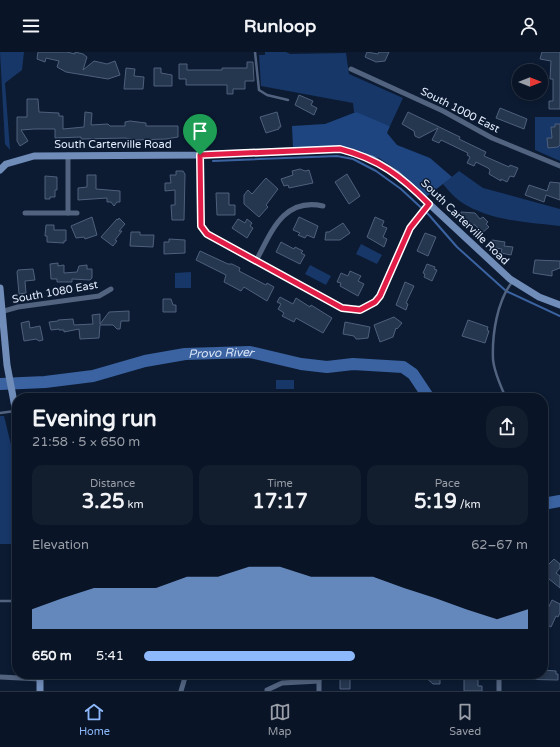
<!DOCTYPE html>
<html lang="en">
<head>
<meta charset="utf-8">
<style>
  :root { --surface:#091426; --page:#121d2e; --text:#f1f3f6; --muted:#999ea7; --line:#293343; --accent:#8db9fc }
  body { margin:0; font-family:"Varela Round",sans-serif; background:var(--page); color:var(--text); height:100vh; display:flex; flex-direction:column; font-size:15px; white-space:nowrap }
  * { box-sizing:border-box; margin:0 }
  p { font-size:13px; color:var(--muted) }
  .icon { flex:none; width:22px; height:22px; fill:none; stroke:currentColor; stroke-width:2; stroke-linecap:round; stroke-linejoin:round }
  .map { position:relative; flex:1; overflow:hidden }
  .drawer { position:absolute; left:12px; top:341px; width:536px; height:286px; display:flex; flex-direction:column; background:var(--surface); border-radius:16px; box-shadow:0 2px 6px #0003,0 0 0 1px var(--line) }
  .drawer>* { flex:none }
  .needle { width:26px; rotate:90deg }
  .controls { position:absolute; left:512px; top:12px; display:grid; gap:8px }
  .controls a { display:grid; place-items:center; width:36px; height:36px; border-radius:50%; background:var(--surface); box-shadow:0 2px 6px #0003,0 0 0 1px var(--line); font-size:20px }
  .pin { position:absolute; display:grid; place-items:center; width:34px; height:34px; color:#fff; margin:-41px -17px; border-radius:50% 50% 50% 0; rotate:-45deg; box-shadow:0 0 4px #0007 }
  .pin .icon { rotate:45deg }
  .round { display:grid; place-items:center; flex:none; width:42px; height:42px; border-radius:16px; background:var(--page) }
  .head { display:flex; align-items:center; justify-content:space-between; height:68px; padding:0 20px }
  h1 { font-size:22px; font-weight:700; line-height:30px }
  .metrics { display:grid; grid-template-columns:repeat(3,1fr); gap:6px; height:68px; padding:4px 20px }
  .metrics div { display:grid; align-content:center; border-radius:10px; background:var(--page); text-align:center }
  .metrics b { font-size:20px; font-weight:700 }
  .metrics small { font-size:11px; font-weight:400 }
  .metrics p { font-size:11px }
  .chart { height:112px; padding:8px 20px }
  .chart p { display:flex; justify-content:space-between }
  .chart svg { width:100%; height:72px; margin-top:4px; fill:var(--accent); opacity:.7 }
  ul { padding:0 20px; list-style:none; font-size:13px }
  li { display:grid; grid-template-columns:64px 48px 1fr; align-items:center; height:30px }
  li i { height:10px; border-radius:5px; background:var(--accent) }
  header { display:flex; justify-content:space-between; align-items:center; height:52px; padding:0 20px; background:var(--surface); font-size:18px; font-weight:700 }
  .tabs { display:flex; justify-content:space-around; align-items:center; height:56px; border-top:1px solid var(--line); background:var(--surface); font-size:11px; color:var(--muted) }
  .tabs a { display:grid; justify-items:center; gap:2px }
  .tabs .current { color:var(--accent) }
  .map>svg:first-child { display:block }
</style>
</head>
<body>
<header><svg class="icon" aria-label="menu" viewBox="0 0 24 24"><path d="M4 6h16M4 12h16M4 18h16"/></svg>Runloop<svg class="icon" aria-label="person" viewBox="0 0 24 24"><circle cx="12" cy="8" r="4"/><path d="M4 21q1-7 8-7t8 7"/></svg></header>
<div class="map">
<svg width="560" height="639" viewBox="0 0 560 639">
  <rect width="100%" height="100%" fill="#0c1b32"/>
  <!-- green -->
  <g fill="#173768">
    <polygon points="0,0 24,0 22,18 5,31 10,98 5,92"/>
    <polygon points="265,0 286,0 290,2 346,1 349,22 403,46 390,74 354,60 353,51 261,34 259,3 265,3"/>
    <polygon points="535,65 560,65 560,109 535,98"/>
    <path d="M459,119L483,136L560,157V174C526,170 490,169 461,150C454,145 448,138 443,132Z"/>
    <polygon points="361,192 382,203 377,212 356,202"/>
    <polygon points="310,213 331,224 326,233 305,222"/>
    <polygon points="191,220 191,236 175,236 175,221"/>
    <rect x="276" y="328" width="18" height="9"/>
    <polygon points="0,364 4,364 17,417 17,492 0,492"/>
  </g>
  <!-- forest -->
  <polygon fill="#1e4580" points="356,60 390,74 387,81 397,93 430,106 452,125 426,145 400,120 379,106 337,94 293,96 292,74 325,72"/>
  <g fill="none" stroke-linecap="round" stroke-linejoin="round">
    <!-- stream -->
    <polyline stroke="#3b63a1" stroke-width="2" points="213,109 337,104 353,107 376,119 401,137 429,163 457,195 506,239 560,264"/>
    <!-- river -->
    <g stroke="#3b63a1" stroke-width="12">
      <path id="s1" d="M0,332L45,330L93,324L145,309L185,302L250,300L301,312L327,315L353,312L403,315L413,322L429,346"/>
      <polyline points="543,452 560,449"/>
    </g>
  </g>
  <!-- building -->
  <g fill="#25364f" stroke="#4e607c">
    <polygon points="38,0 67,0 75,2 75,0 83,2 87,5 83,18 94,9 107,12 115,9 120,23 108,27 66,20 57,15 59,9 46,6 45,10 37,7"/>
    <polygon points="367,0 378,2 379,0 389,0 385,9 376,10 365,5"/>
    <polygon points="542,0 560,0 560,57 549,57 549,49 553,49 553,27 550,27 551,9 540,7"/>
    <polygon points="247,10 253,10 254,29 245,29 245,37 233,37 233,42 227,42 227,33 186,33 186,27 179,27 179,12 187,12 187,18 222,18 222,16 247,16"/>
    <polygon points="126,16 135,17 134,24 144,25 143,37 124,37"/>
    <polygon points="154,16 161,16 161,21 172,23 172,34 154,34"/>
    <polygon points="299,43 313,49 311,53 317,56 314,63 295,53"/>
    <polygon points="27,47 38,47 39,60 59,61 59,64 63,64 63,77 84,75 85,60 92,61 91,73 108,72 110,74 125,74 125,70 130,69 146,71 146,74 178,74 178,85 166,87 136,88 125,86 81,87 81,85 55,86 55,77 34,77 21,78 28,89 20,94 17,89 17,65 27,65"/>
    <polygon points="500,56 527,67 524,77 496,66"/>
    <polygon points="277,60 281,75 279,75 279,77 266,81 260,65"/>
    <polygon points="408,60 460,85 459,87 486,100 484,104 509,115 510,113 518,116 514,125 510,124 507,130 501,127 501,129 489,122 490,118 488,116 476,110 474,114 467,111 470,105 467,103 468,101 441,88 439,91 432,88 438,76 419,86 415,84 414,79 402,72"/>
    <polygon points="555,72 560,72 560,93 558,95 548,96 547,86 552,86 551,75 555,75"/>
    <polygon points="300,117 305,119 309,118 313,131 289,136 288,133 284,134 281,127 293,123 292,119"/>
    <polygon points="176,119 183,119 185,122 184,168 172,168 171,153 175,153 175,138 165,139 165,131 171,131 170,123 176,123"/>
    <polygon points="347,122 360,144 349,152 335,130"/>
    <polygon points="87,123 96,123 96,137 120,139 120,150 117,150 114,154 111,150 107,150 107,146 78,148 78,136 87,135"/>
    <polygon points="45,124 57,125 57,138 55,138 55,145 50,145 50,147 45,147"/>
    <polygon points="266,126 278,137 266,153 268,155 259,165 244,152 244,143 248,138 252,142"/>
    <polygon points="550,130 560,131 560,148 546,143 544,150 525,143 529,133 547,139"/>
    <polygon points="216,141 229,141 229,153 235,153 235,163 217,163"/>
    <polygon points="461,160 475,161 480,167 483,165 488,170 486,172 489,175 482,181 475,173 469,173 466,171 466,168 461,168"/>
    <polygon points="92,165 97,183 85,187 84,185 76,186 71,174"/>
    <polygon points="299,165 318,174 314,186 307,183 305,186 298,183 300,181 293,178"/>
    <polygon points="375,165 384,169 382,174 387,176 383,185 387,187 384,195 367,185"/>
    <polygon points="119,166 125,172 119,179 122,179 115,188 117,189 113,194 101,185 117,167 118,168"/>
    <polygon points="238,167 245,171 247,167 252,171 250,174 253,176 247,186 232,176"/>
    <polygon points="343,171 350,181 340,188 325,188 326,180 329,180"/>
    <polygon points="46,173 54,173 54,178 66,178 66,189 64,189 64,191 47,190 47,184 45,184"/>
    <polygon points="131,180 140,180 140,183 154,183 153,195 130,194"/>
    <polygon points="425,181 436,185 428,204 417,199"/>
    <polygon points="169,187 185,188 185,201 164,202 164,190 169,190"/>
    <polygon points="492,188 505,190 504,194 513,195 511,203 501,201 502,197 490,195"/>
    <polygon points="281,190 294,197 295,195 303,199 301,201 305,203 300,212 276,200"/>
    <polygon points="200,199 228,212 232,212 240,216 239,219 266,233 267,231 274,235 267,249 244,235 241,239 224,230 226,223 196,208"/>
    <polygon points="535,208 560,209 560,216 552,219 552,224 533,221"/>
    <polygon points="58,211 58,214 64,213 64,221 77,220 79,214 87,213 87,217 92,217 92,226 90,228 72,227 72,230 57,230 57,227 51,227 50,212"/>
    <polygon points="427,212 435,215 434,217 437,218 432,229 424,225 425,222 423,221"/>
    <polygon points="33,217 35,228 25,229 26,241 19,242 17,220 18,218"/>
    <polygon points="350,219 361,224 358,229 364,232 358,244 340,234 341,231 337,230 341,221 348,224"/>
    <polygon points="405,230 414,234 406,251 408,252 406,258 396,253"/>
    <polygon points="280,245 293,252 296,246 310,255 311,253 332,266 323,281 296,266 294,270 282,264 284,261 278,257 281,252 277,250"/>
    <polygon points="163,247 171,247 173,253 176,253 176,260 163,260"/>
    <polygon points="129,259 129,269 121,269 120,277 117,277 113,273 100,273 99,286 80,287 79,277 64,280 64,278 59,278 59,277 51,278 49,270 58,269 58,268 73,267 74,273 93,272 92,263 100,262 100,272 109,260"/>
    <polygon points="394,265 402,271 397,277 396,276 393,285 380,290 374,273"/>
    <polygon points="468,268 488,275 487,278 489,279 485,291 462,284"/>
    <polygon points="29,269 30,276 40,274 43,288 39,289 36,287 24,289 21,271"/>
    <polygon points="345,270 370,275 368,286 359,287 356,287 354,284 343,282"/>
    <polygon points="554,507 560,512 560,516 556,521 560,524 560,536 543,522 543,515 547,511 549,512"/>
    <polygon points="552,548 560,552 560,561 558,565 556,564 551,575 543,571 543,567"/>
    <polygon points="543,618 556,619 556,622 558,622 558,628 515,627 515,622 543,622"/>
    <polygon points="340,622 347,622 347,626 350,626 350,637 340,637"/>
    <polygon points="422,622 445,622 440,628 440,632 433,632"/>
    <polygon points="464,622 478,622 478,634 482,634 482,639 464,639"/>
  </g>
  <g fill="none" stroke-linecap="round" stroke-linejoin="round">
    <!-- lane -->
    <g stroke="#51637f" stroke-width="2.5">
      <polyline points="255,0 259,38 267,43 288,48"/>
      <path d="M506,346C501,335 494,320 493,307C492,282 497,250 512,230"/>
      <polyline points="0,361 15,359"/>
      <path d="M17,498C10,509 12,526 17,538"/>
      <polyline points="0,549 17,549"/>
    </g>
    <!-- street -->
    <g stroke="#51637f" stroke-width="5">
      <polyline points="351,17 443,59 492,86 560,114"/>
      <polyline points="68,103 68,161"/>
      <path d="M200,103L201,174L204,179L342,256C358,261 370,257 380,244L410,176L429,152"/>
      <polyline points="25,161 77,161"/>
      <path d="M256,209C271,181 283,145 323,154"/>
      <polyline points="0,260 18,255 99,244 111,237"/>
      <polyline points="319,622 319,639"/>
      <polyline points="499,622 499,639"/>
      <polyline points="0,625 40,627"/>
      <polyline points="267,638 282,631 319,629"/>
      <polyline points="181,639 186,622"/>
    </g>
    <!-- secondary -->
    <g stroke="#708cb9" stroke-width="7">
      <polyline points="0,118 6,112 34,104 200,103 340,97 372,107 397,122 510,227 539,245 560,253"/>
      <polyline points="0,236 7,313 17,366"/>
      <polyline points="40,639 40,622"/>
    </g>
  </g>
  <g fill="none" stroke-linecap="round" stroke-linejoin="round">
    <defs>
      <path id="route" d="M340,97C379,107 401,124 429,152L410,176L380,244L375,250L360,258L342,256L207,182L201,174L200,103Z"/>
    </defs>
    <!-- route casing -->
    <use href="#route" stroke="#fff" stroke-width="8"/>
    <!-- route -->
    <use href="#route" stroke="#e11d48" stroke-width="5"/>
  </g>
  <g text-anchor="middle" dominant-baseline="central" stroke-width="3" stroke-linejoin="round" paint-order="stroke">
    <!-- street labels -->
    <g font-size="11" fill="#e2ecfd" stroke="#0c1b32">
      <text transform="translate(460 58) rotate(27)">South 1000 East</text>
      <text x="113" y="92">South Carterville Road</text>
      <text transform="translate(465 170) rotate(44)">South Carterville Road</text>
      <text transform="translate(55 240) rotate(-10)">South 1080 East</text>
    </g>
    <!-- water labels -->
    <g font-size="12" font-style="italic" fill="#d8e4f6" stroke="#0c1b32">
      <text stroke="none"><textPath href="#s1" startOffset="224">Provo River</textPath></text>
    </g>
  </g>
</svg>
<div class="controls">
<a><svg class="needle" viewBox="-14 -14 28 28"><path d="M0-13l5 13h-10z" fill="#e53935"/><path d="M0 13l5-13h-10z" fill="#999ea7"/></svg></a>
</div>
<div class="pin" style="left:200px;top:103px;background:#1e9e55"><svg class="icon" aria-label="arrive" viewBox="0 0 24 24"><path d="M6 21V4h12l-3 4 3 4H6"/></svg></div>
<section class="drawer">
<div class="head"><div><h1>Evening run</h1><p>21:58 · 5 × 650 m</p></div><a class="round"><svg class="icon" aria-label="share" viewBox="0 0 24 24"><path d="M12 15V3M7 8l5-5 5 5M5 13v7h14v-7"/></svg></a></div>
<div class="metrics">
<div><p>Distance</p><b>3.25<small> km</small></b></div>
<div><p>Time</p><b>17:17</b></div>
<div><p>Pace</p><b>5:19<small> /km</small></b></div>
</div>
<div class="chart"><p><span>Elevation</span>62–67 m</p>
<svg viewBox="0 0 160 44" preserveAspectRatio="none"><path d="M0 44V32L10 25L20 19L30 19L40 19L50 12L60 12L70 6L80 6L90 12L100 12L110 12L120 19L130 25L140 32L150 38L160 32V44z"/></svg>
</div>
<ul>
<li><b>650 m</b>5:41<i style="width:55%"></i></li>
</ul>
</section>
</div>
<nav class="tabs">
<a class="current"><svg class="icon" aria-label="home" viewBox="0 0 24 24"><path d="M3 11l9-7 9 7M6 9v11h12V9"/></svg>Home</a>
<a><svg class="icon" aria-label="map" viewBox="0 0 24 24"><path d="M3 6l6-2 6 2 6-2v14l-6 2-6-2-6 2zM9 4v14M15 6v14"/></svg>Map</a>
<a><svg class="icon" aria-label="saved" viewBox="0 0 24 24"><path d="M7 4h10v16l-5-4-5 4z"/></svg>Saved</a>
</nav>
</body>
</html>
